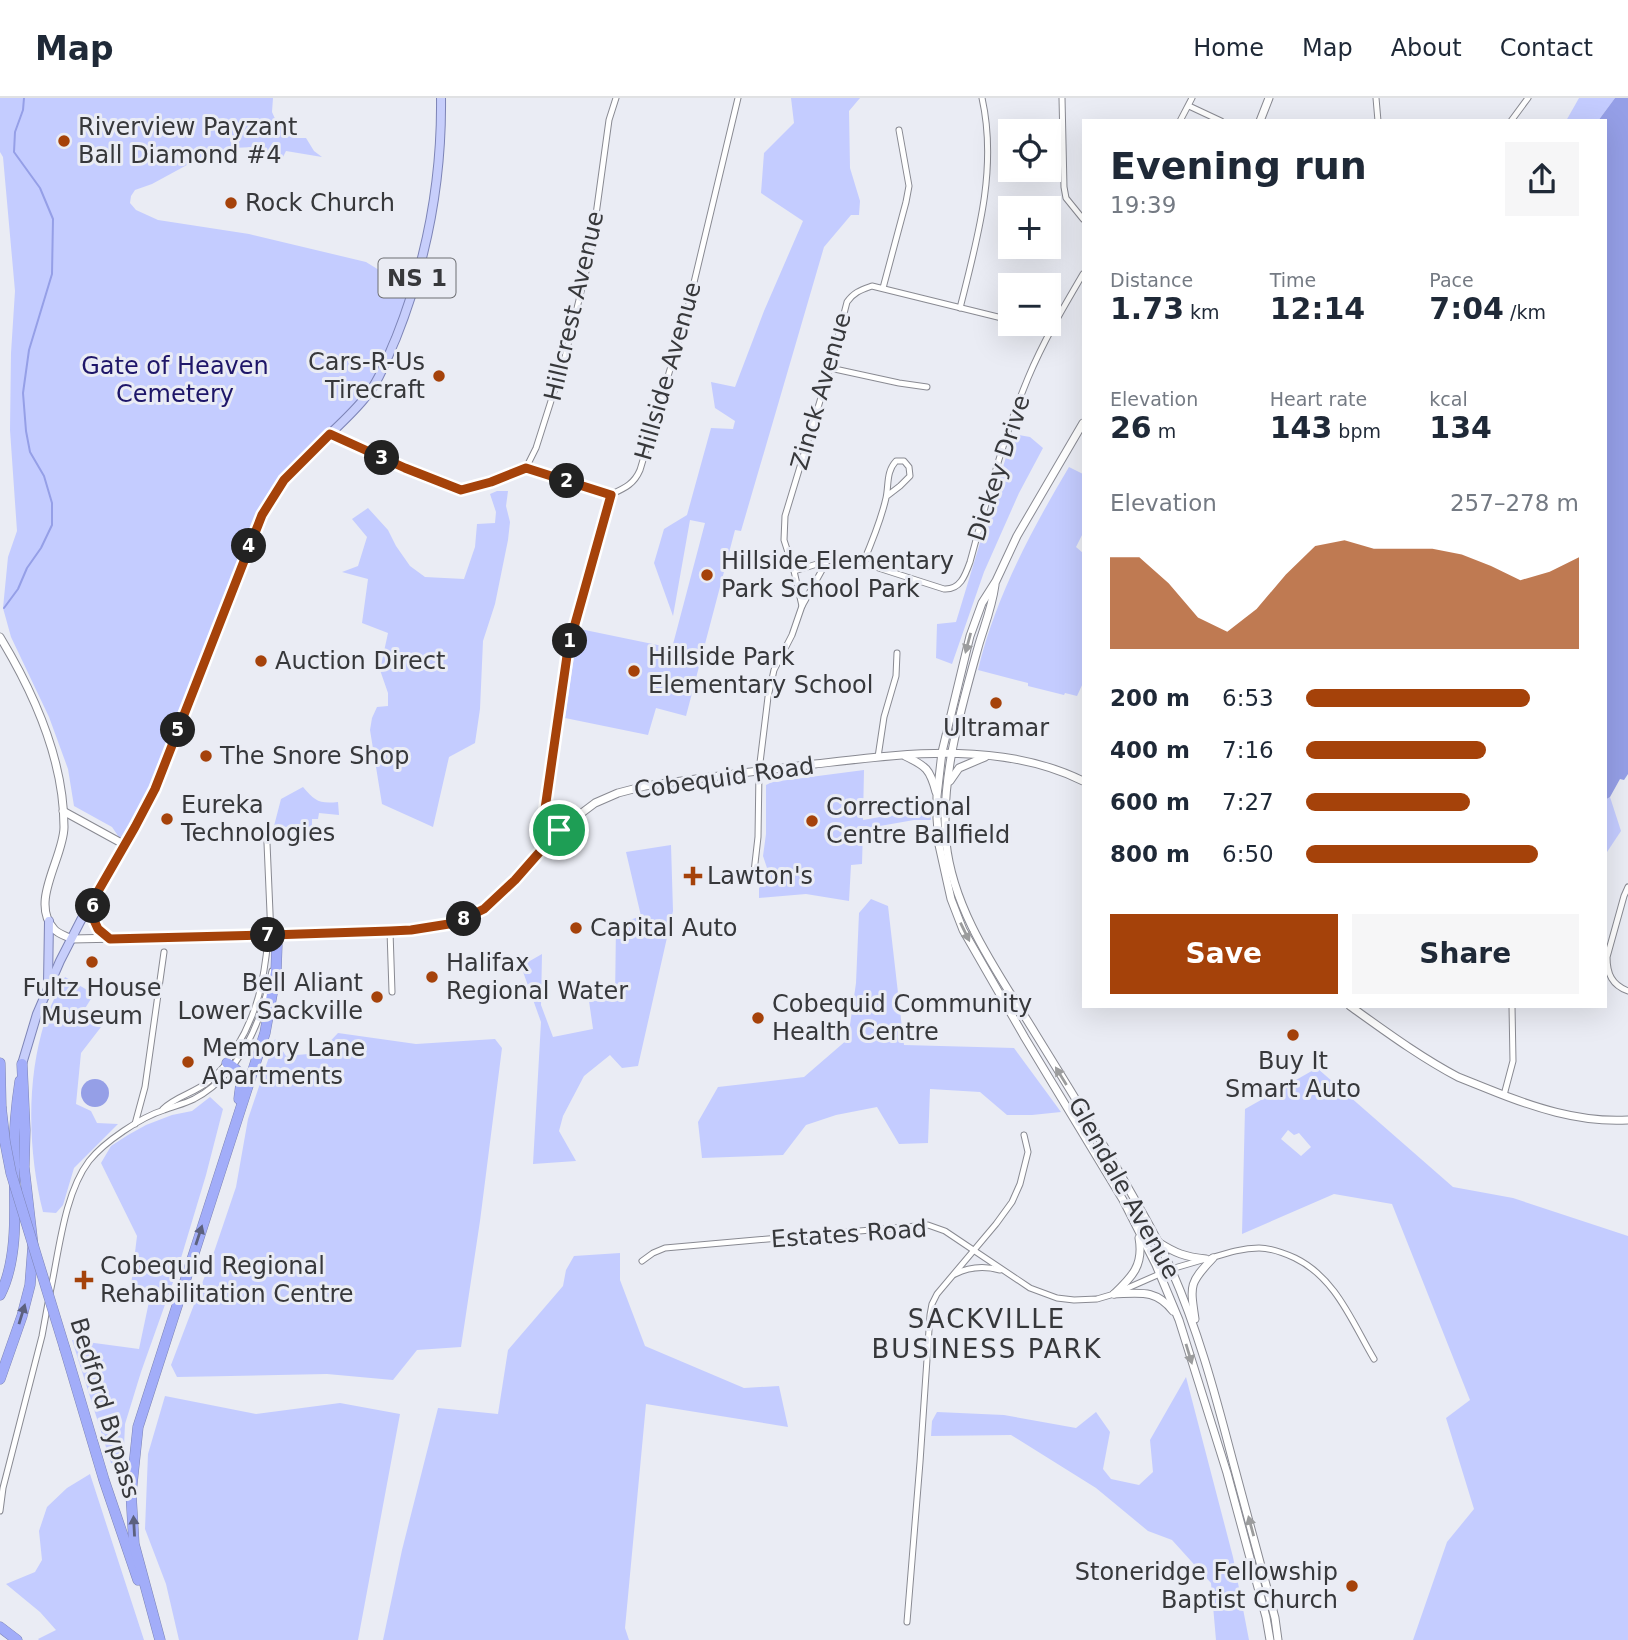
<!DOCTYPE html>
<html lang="en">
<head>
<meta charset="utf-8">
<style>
  :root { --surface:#fff; --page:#f6f6f7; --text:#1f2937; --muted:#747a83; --line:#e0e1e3; --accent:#a5420a }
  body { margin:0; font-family:"DejaVu Sans",sans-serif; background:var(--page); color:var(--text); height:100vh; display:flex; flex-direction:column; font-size:26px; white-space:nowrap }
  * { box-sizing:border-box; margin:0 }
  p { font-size:23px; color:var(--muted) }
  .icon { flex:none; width:38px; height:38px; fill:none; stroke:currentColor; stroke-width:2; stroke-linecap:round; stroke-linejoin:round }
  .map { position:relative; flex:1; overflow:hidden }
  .drawer { position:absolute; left:1082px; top:21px; width:525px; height:889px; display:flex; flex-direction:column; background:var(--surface); border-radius:0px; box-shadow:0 7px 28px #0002 }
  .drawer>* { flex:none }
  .buttons { position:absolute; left:998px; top:21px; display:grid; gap:14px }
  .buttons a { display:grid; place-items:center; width:63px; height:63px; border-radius:0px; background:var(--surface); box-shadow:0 7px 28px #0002; font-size:35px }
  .pin { position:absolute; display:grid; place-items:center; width:60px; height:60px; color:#fff; margin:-30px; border:4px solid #fff; border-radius:50%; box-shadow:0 2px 7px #0007 }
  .km { position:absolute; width:35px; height:35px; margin:-18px; border-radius:50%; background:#222; color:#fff; font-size:19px; line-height:35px; text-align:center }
  .round { display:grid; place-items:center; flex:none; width:74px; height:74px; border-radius:0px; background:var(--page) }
  .headline { display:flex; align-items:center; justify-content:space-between; height:119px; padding:0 28px }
  h1 { font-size:38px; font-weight:800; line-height:52px }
  .figures { display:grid; grid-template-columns:repeat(3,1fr); gap:10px; height:119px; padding:7px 28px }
  .figures div { display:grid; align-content:center }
  .figures b { font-size:30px; font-weight:800 }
  .figures small { font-size:19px; font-weight:400 }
  .figures p { font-size:19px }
  .chart { height:196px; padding:14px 28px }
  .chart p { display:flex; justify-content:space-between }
  .chart svg { width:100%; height:126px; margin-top:7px; fill:var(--accent); opacity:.7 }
  .action { display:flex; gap:14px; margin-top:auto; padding:14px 28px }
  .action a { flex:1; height:80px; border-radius:0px; background:var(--accent); color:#fff; font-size:28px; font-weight:800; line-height:80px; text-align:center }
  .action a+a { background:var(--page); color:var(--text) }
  ul { padding:0 28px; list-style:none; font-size:23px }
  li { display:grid; grid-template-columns:112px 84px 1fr; align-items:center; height:52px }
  li i { height:18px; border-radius:9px; background:var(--accent) }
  header { display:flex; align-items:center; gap:42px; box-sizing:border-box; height:98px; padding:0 35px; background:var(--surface); border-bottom:2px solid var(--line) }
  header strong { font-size:33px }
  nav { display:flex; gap:38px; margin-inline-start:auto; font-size:24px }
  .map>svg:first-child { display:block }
</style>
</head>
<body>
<header>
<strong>Map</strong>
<nav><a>Home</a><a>Map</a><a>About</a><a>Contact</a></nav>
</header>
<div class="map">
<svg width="1628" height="1542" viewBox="0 0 1628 1542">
  <rect width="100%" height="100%" fill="#eaecf4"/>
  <!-- green -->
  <g fill="#c4ccff" fill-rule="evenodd">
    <polygon points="0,0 273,0 272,14 276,23 281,23 286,36 294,40 306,40 314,53 322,59 286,53 282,61 258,49 231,50 209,55 152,86 135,92 131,98 130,105 136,112 158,122 249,136 366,164 413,193 366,299 303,362 262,417 157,686 125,748 112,729 74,708 68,671 49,619 11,539 3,510 8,459 17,433 10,332 11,255 15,193 3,59 0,54"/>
    <polygon points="791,0 860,0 849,13 850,70 860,103 859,117 851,117 824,149 741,433 735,432 686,618 656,610 648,637 565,620 576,545 580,531 672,550 705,425 690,422 673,518 654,465 664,431 687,417 711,330 733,331 735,323 715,310 711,284 735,289 764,213 803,123 761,95 764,55 794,25"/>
    <polygon points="1579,0 1615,0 1598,23 1566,23"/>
    <polygon points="1013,336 1030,339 1043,350 1019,395 984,474 952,566 936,560 937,526 956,524"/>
    <path d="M1069,369L1083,376V435L1076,449L1083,455V585L1077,598L1065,595L1064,597L1028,588V585L978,572C995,500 1032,431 1069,369Z"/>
    <polygon points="497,393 508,393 506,408 510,424 508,442 495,506 483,543 480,611 475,645 449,659 433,729 382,706 370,632 372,620 377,609 388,608 388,595 380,572 388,535 362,525 368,481 342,474 358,468 367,439 352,421 368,410 388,432 396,448 410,468 425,479 464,481 475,449 477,426 495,425 496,414 490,396"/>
    <polygon points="864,672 863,722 914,713 931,713 931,722 914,722 863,731 862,766 851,767 849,803 806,796 759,800 759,790 766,784 769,776 763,758 766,736 766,687 772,684"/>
    <path d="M303,689C315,703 319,706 338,704L339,717L319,715L318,721H312V731L274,728L281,701Z"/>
    <polygon points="1610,699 1621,733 1605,757 1605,702"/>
    <polygon points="671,747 673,813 638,968 622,970 610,957 584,978 563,1018 559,1033 576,1063 533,1066 541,924 521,868 542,856 541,907 553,939 593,931 589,903 615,902 616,827 641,818 626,754"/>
    <polygon points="871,801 888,808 904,947 1014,950 1061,1014 1032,1017 1007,1017 980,994 930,991 928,1045 899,1046 877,1009 836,1017 806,1027 783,1057 702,1060 698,1024 718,989 804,979 848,941 856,885 859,815"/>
    <path d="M65,879L94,896L79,920L101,929L81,955L76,1006L91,1013L97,1025L118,1026L74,1070L63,1107L56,1115L43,1114C28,1054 26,982 45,923C50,908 58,893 65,879Z"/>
    <polygon points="338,935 416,946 495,941 502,950 480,1123 461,1249 417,1252 393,1282 327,1276 177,1279 171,1267 214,1154 236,1089 248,1021 275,941 286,958 319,955"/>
    <path d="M1317,970L1453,1089L1513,1100L1628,1138V1542H1413L1447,1444L1474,1411L1446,1320L1470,1302L1392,1106L1334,1096L1242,1136L1245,1011ZM1288,1032L1294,1037L1299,1035L1311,1049L1301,1058L1281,1041Z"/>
    <polygon points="210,999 223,1011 206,1077 178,1170 141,1274 125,1326 123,1371 111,1365 72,1242 139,1251 150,1199 130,1196 137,1138 101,1065 111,1048 128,1037 146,1027 172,1017 192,1013"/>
    <polygon points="620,1155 620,1182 645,1248 744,1290 779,1288 788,1329 646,1306 625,1530 629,1542 383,1542 402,1452 438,1310 498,1316 508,1252 563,1188 566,1172 574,1158"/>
    <polygon points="1186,1279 1233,1459 1249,1542 1216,1542 1211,1485 1172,1442 1148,1433 1096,1390 1011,1337 931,1338 932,1323 937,1314 1004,1317 1076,1330 1096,1314 1110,1334 1103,1371 1111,1381 1139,1387 1153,1374 1150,1342"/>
    <polygon points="165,1298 256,1316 340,1305 400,1316 358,1542 179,1542 166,1486 145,1431 148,1356"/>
    <polygon points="90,1376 144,1542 39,1542 38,1541 56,1532 40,1514 6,1486 35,1474 42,1462 39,1433 47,1409 67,1390"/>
  </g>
  <!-- water -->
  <g fill="#959fe7">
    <polygon points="1615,0 1628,0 1628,676 1624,682 1620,681 1610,699 1605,702 1605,23 1598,23"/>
    <circle cx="95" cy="995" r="14"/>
  </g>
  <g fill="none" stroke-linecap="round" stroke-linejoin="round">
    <!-- stream -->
    <polyline stroke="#959fe7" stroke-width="2" points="4,510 18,491 27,470 41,450 52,427 52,405 44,378 30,354 26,333 23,295 29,252 52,176 53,121 40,90 14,54 15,34 23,12 24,0"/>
    <defs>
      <g id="street">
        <polyline points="1062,0 1064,89 1066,100 1083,121"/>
        <polyline points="1376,0 1378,23"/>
        <polyline points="1189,8 1221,23"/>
        <polyline points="1180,23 1192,0"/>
        <polyline points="1511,23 1528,0"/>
        <polyline points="883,190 906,104 909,88 899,32"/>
        <path d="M960,210C977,142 998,71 982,0"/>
        <polyline points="1024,226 1050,233"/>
        <polyline points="830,270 899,285 927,289"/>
        <polyline points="330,336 405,370 461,392 491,384 526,370 611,397"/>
        <polyline points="526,370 536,350 565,259 591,153 609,22 616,0"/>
        <path d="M863,465C872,444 881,422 886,400C889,386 886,374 896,363H904L909,369L910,378L900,388L887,398"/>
        <path d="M794,473L827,463L843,460L863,465L944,491C960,492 965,478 970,464C987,402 1003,340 1028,280C1043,244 1063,210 1083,176"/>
        <path d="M802,508L794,473L784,442L785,418L830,270L847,204C854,194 861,192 872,188L1010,222"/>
        <polyline points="878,659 884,619 896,578 897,555"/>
        <path d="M559,732L547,722L545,711L568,551L612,396C625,390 634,386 640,372L686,218L738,0"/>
        <polyline points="267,745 271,838"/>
        <polyline points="754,774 758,739 759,673 768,599 774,572 792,537 802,508 827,463"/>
        <path d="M1628,789L1624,798L1607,859C1607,876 1612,887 1628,893"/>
        <polyline points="390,833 392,894"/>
        <polyline points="1504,997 1513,963 1512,908"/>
        <path d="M163,1011C176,998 195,995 209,983C221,974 229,963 236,950C258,914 264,882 268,841L271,837"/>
        <polyline points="135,1026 145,989 164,854"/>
        <path d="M1211,1160C1227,1155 1242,1150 1259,1150C1272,1150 1284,1155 1295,1160C1336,1180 1352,1224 1374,1261"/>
        <polyline points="642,1163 653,1155 665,1150 928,1127 945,1133 1030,1190 1057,1200 1074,1202 1097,1201 1114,1196 1171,1171 1202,1162"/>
        <path d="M955,1176C969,1169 985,1168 1000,1172"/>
        <path d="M50,1195C59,1154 64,1096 89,1063C104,1044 141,1019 164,1012C174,1008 184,1006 194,1001C241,976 262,922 272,873"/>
        <polyline points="0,1413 3,1390 42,1238 48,1205"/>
        <polyline points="907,1524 920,1364 930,1217 932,1206 937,1196 996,1126 1012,1104 1020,1086 1028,1054 1024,1037"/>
      </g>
      <g id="secondary">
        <polyline points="1260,23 1269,0"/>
        <polyline points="1083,325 1017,438 996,483 982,505 970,538 942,654 937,698 937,720 939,747 951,801 963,832 1025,940 1123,1102 1156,1167 1179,1222 1227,1375 1266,1519 1270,1542"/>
        <path d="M995,487C992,509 985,526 979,546C962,607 940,680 946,744C953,814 999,876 1035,935C1064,982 1094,1030 1122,1079C1137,1106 1154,1133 1167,1162C1197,1227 1215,1295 1233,1364C1247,1416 1261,1468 1275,1520L1278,1542"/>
        <path d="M0,539C34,595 64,661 64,729C64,759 29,804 54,831C58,836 66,838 72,841L271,837L390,833L411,832L455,825L484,811L515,781L559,732L595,705L618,695L645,688C701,680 758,673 815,666C903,656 1000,642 1083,683"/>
        <path d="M905,658C926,668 930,671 936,694"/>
        <polyline points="950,683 959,670 985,659"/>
        <polyline points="63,713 125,747"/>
        <path d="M1350,908C1385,933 1420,959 1458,979C1468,983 1478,987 1488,991C1532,1009 1580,1025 1628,1022"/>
        <path d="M1158,1144C1175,1155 1185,1159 1206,1161"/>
        <path d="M1114,1196C1132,1179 1144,1167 1139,1140"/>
        <path d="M1114,1196C1140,1195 1156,1191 1173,1213"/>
        <path d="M1195,1221C1190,1187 1189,1185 1213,1160"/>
      </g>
      <g id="primary">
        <path d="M93,805C93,824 95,828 110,841"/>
        <polyline points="48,885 49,823"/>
        <path d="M22,966L37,916L60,863L81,822L142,717L157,686L262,417C270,405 276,392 285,381C309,352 340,330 364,301C379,284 387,260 396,240C427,162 442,84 441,0"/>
      </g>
      <g id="highway">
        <polyline points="0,965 1,1009"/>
        <path d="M227,965C246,977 241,981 239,1001"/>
        <path d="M0,1197C20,1158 14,1101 14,1059C14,1033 16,1009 20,983"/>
        <polyline points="65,1251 104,1382 138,1482"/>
        <polyline points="0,1281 22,1218 30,1187 33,1148 24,1069 25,1032 22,966"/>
        <polyline points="0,1529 17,1542"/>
        <polyline points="160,1542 134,1446 131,1396 138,1329 265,935 276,874 277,847 271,837"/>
      </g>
    </defs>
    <!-- street casing -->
    <use href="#street" stroke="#898a92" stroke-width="7"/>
    <!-- secondary casing -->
    <use href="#secondary" stroke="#898a92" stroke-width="9"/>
    <!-- primary casing -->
    <use href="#primary" stroke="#7d84b6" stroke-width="10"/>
    <!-- highway casing -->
    <use href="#highway" stroke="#7d84b6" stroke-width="11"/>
    <!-- street -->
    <use href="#street" stroke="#fff" stroke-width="5"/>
    <!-- secondary -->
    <use href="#secondary" stroke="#fff" stroke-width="7"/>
    <!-- primary -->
    <use href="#primary" stroke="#c7cefb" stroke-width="8"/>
    <!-- highway -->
    <use href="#highway" stroke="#a2adf9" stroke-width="10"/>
    <defs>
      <polyline id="highway-bridge" points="1,1009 5,1044 11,1075 65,1251"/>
    </defs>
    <!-- highway-bridge casing -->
    <use href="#highway-bridge" stroke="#7d84b6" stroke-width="11" stroke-linecap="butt"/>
    <!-- highway-bridge -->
    <use href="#highway-bridge" stroke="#a2adf9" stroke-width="10"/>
  </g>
  <!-- one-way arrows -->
  <defs><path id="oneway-solid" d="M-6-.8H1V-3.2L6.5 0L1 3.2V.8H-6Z" transform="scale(1.75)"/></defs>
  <g fill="#9b9c9d">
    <use href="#oneway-solid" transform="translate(968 545) rotate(105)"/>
    <use href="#oneway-solid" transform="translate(965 834) rotate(64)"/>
    <use href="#oneway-solid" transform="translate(1061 978) rotate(-122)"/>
    <use href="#oneway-solid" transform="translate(1189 1256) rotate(73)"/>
    <use href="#oneway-solid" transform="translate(1251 1428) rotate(-105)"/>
  </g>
  <g fill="#5c617e">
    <use href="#oneway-solid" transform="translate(199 1137) rotate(-72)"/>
    <use href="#oneway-solid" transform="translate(22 1216) rotate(-73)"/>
    <use href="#oneway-solid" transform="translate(134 1428) rotate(-93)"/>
  </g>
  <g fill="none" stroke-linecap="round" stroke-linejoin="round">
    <defs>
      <polygon id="route" points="330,336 405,370 461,392 491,384 526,370 611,397 568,551 545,711 547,722 559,732 515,782 484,811 455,825 411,832 390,833 271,837 110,841 98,831 93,820 93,802 135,729 155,691 262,417 284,382"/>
    </defs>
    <!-- route casing -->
    <use href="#route" stroke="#fff" stroke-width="14"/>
    <!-- route -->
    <use href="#route" stroke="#a5420a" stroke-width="9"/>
  </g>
  <!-- markers -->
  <g fill="#a5420a" stroke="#eaecf4" stroke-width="2.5">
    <circle cx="64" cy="43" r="7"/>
    <circle cx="231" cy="105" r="7"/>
    <circle cx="439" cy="278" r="7"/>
    <circle cx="707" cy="477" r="7"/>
    <circle cx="261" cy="563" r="7"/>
    <circle cx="634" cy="573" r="7"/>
    <circle cx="996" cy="605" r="7"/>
    <circle cx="206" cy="658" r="7"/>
    <circle cx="167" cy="721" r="7"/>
    <circle cx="812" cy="723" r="7"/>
    <path d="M689.5 767.5h7v7h7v7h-7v7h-7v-7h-7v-7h7z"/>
    <circle cx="576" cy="830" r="7"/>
    <circle cx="92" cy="864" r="7"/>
    <circle cx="432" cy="879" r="7"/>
    <circle cx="377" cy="899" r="7"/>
    <circle cx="758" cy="920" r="7"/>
    <circle cx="1293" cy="937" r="7"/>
    <circle cx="188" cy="964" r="7"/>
    <path d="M80.5 1171.5h7v7h7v7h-7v7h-7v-7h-7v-7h7z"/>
    <circle cx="1352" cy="1488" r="7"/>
  </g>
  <g text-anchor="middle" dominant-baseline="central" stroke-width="6" stroke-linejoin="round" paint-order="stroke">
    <!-- shield labels -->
    <rect fill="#eaecf4" stroke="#6d6e72" stroke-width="2" x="378.5" y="160.5" width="77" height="39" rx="5"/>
    <g font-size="23" font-weight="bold" fill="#37383b">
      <text x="417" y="180">NS 1</text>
    </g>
    <!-- poi labels -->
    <g font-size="24" fill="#37383b" stroke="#eaecf4" text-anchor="start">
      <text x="78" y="29">Riverview Payzant<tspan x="78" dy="28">Ball Diamond #4</tspan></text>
      <text x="245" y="105">Rock Church</text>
      <text x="425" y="264" text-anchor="end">Cars-R-Us<tspan x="425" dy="28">Tirecraft</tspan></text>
      <text x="721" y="463">Hillside Elementary<tspan x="721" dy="28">Park School Park</tspan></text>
      <text x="648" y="559">Hillside Park<tspan x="648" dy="28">Elementary School</tspan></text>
      <text x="275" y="563">Auction Direct</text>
      <text x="996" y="630" text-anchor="middle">Ultramar</text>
      <text x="220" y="658">The Snore Shop</text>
      <text x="181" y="707">Eureka<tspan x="181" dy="28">Technologies</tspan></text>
      <text x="826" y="709">Correctional<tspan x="826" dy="28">Centre Ballfield</tspan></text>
      <text x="707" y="778">Lawton's</text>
      <text x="590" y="830">Capital Auto</text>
      <text x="446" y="865">Halifax<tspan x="446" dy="28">Regional Water</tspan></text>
      <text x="363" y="885" text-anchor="end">Bell Aliant<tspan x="363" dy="28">Lower Sackville</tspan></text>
      <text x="92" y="890" text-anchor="middle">Fultz House<tspan x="92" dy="28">Museum</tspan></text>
      <text x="772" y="906">Cobequid Community<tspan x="772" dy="28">Health Centre</tspan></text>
      <text x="202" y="950">Memory Lane<tspan x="202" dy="28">Apartments</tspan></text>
      <text x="1293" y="963" text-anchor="middle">Buy It<tspan x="1293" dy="28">Smart Auto</tspan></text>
      <text x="100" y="1168">Cobequid Regional<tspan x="100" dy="28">Rehabilitation Centre</tspan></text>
      <text x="1338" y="1474" text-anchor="end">Stoneridge Fellowship<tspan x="1338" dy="28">Baptist Church</tspan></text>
    </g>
    <!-- street labels -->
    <g font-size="24" fill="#37383b" stroke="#eaecf4">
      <text transform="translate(574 208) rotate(-77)">Hillcrest Avenue</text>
      <text transform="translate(668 273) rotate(-74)">Hillside Avenue</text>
      <text transform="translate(821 293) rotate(-74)">Zinck Avenue</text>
      <text transform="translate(999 370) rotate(-72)">Dickey Drive</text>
      <text transform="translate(724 680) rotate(-8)">Cobequid Road</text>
      <text transform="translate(1124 1090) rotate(61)">Glendale Avenue</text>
      <text transform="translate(849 1136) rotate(-4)">Estates Road</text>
      <text transform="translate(105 1310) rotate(73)">Bedford Bypass</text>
    </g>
    <!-- park labels -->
    <g font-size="24" fill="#1e1669" stroke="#eaecf4">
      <text x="175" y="268">Gate of Heaven<tspan x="175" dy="28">Cemetery</tspan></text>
    </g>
    <!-- neighbourhood labels -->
    <g font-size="26" letter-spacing="2" fill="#37383b" stroke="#eaecf4">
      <text x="987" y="1221">SACKVILLE<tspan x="987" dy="30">BUSINESS PARK</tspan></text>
    </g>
  </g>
</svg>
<div class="buttons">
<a><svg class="icon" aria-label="locate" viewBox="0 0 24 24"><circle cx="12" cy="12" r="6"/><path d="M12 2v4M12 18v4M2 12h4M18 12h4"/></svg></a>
<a>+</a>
<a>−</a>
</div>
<div class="pin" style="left:559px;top:732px;background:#1e9e55"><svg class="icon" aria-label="arrive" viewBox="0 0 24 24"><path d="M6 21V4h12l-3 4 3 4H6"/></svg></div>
<b class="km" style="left:570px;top:543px">1</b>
<b class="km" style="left:567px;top:383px">2</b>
<b class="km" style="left:382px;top:360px">3</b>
<b class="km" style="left:249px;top:448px">4</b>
<b class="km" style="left:178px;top:632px">5</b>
<b class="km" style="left:93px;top:808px">6</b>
<b class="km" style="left:268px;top:837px">7</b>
<b class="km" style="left:464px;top:821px">8</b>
<section class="drawer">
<div class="headline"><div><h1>Evening run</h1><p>19:39</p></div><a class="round"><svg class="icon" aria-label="share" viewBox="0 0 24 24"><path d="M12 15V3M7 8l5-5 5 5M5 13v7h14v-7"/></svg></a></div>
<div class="figures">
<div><p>Distance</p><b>1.73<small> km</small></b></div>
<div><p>Time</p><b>12:14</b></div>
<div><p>Pace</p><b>7:04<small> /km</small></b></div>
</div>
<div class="figures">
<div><p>Elevation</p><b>26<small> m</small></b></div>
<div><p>Heart rate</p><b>143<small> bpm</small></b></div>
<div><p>kcal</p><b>134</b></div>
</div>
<div class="chart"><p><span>Elevation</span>257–278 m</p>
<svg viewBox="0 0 160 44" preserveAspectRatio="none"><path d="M0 44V12L10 12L20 21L30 33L40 38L50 30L60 18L70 8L80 6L90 9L100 9L110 9L120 11L130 15L140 20L150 17L160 12V44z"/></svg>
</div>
<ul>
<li><b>200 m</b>6:53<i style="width:82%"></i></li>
<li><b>400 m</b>7:16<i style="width:66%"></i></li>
<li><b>600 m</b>7:27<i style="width:60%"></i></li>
<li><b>800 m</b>6:50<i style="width:85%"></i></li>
</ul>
<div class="action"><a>Save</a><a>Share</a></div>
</section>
</div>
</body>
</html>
